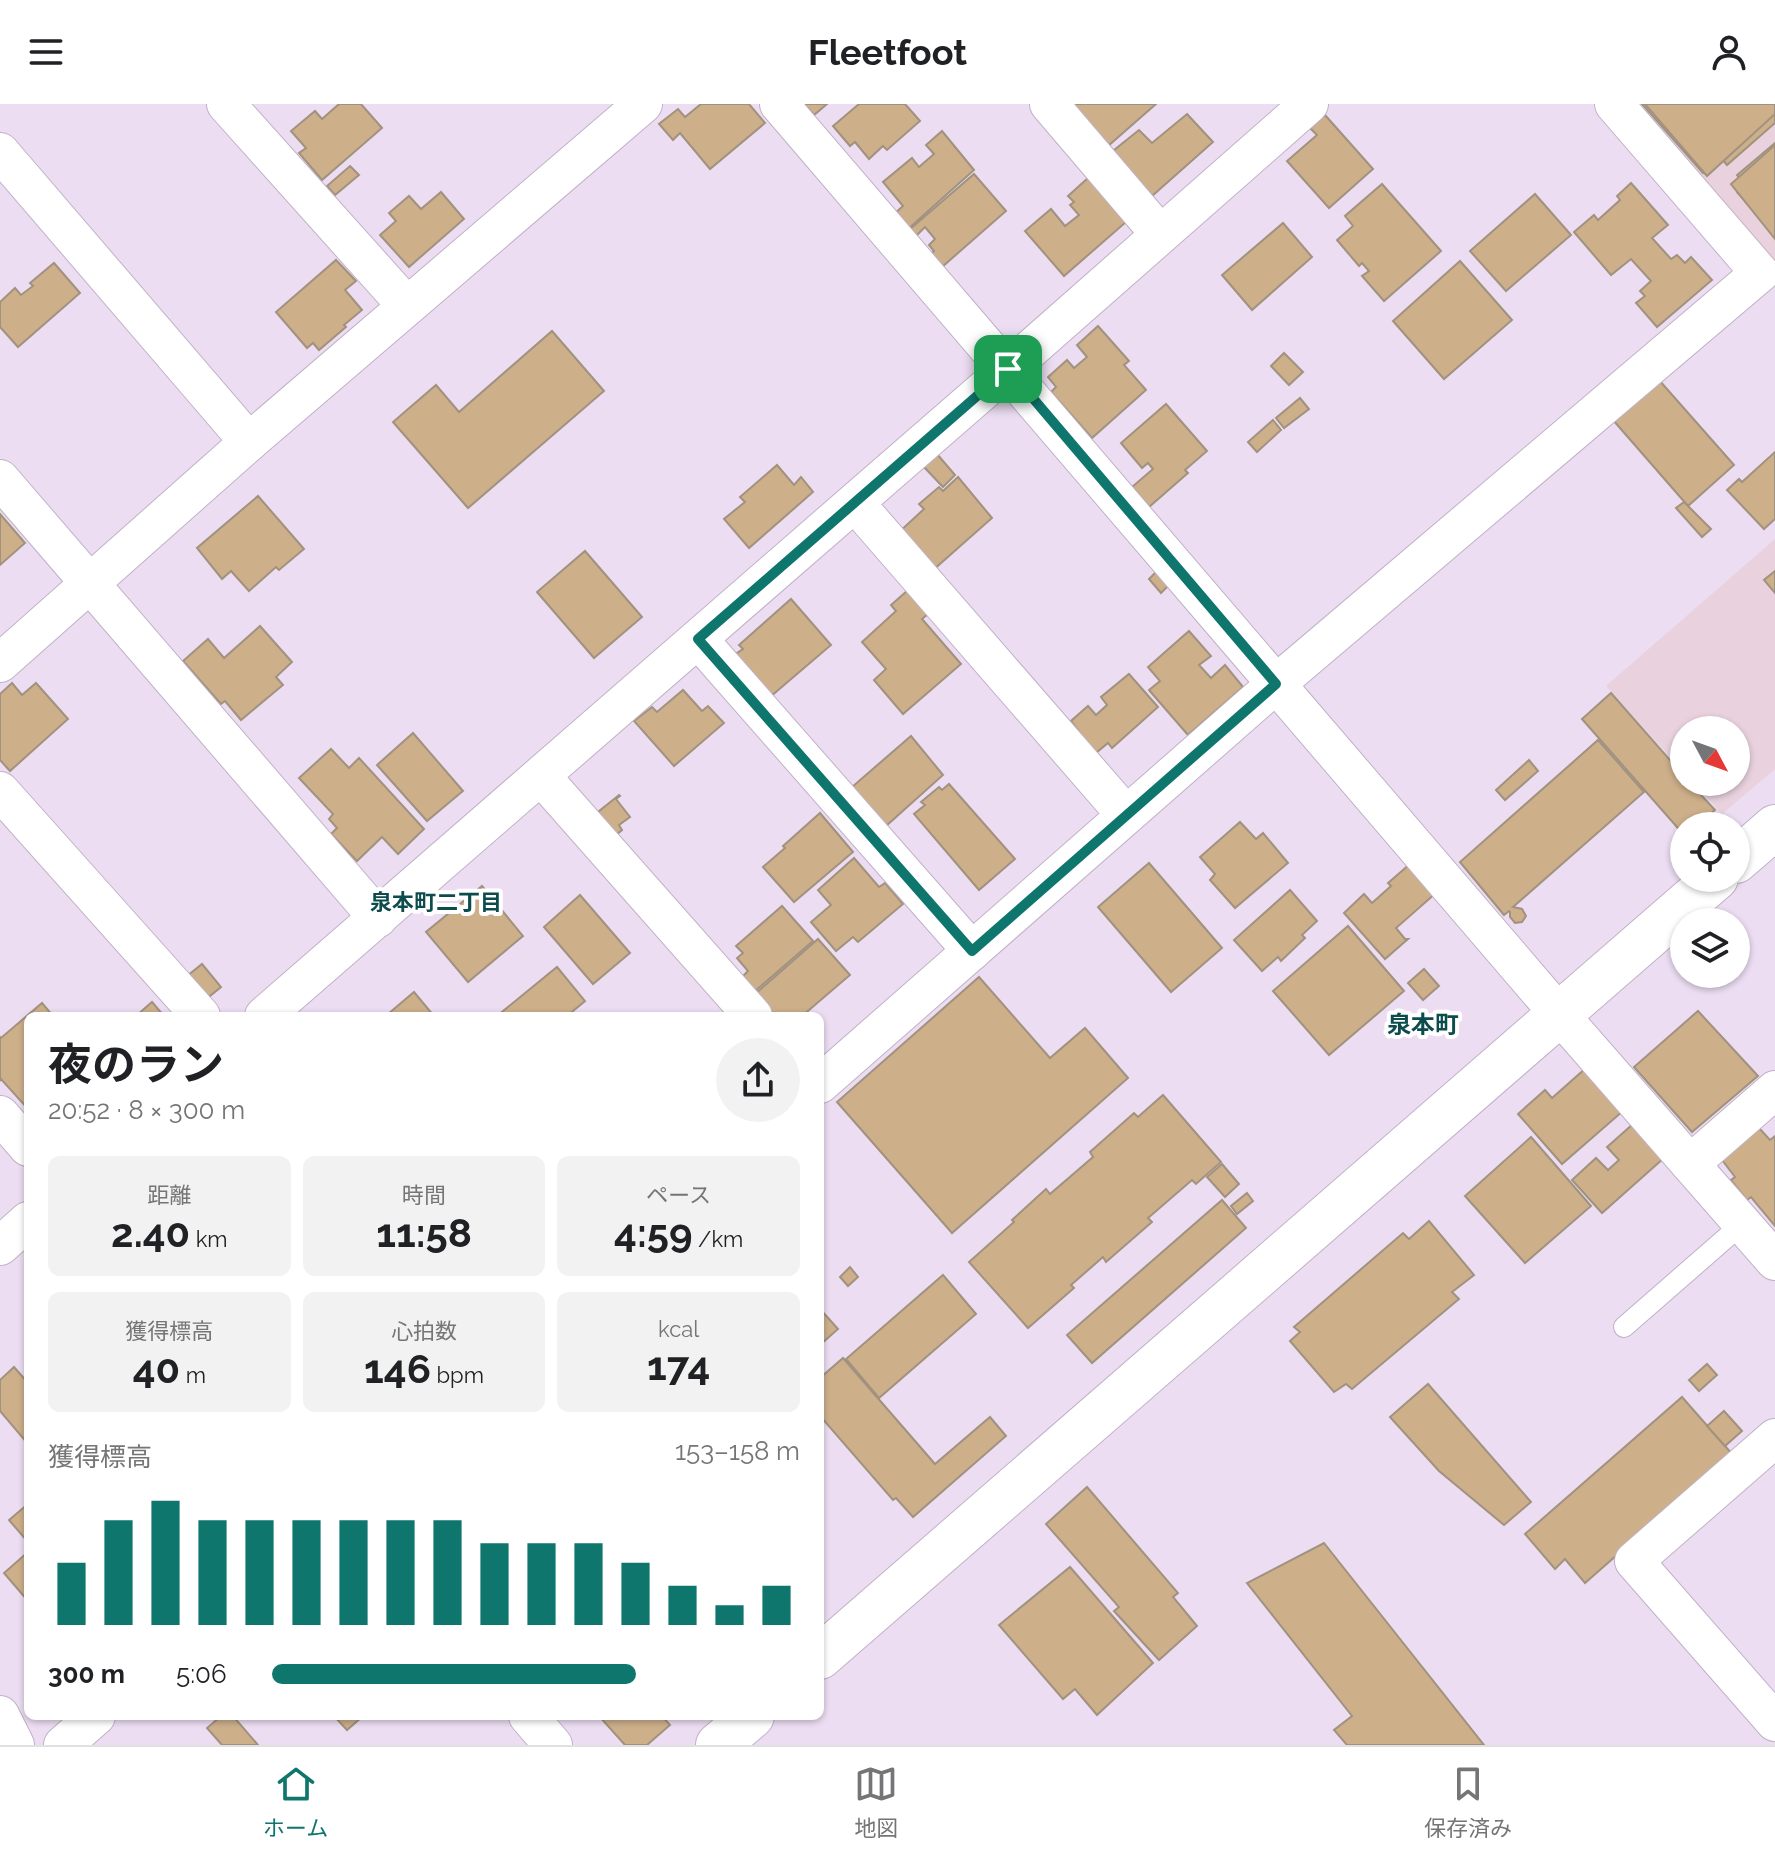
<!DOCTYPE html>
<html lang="ja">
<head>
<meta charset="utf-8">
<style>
  :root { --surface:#fff; --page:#f2f2f2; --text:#202124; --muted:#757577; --line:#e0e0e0; --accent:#0f766e }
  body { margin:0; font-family:Raleway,"Noto Sans JP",sans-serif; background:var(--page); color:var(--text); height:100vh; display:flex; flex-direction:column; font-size:30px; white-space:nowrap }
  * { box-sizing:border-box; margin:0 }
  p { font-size:26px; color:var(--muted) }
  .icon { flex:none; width:44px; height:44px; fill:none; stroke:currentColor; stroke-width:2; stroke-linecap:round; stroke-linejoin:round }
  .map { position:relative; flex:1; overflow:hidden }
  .drawer { position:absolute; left:24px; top:908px; width:800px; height:708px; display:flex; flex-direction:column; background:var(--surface); border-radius:12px; box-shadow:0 2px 6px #0004 }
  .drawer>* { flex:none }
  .needle { width:52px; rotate:131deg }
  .fabs { position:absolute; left:1670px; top:612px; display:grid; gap:16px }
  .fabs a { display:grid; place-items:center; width:80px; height:80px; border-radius:50%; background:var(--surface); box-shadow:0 2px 6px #0004; font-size:40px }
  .pin { position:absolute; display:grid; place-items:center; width:68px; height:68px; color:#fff; margin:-34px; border-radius:16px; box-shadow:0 4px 12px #0006 }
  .round { display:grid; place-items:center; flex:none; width:84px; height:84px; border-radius:42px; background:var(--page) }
  .head { display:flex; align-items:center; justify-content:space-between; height:136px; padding:0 24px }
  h1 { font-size:44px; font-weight:700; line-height:60px }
  .figures { display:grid; grid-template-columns:repeat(3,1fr); gap:12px; height:136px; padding:8px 24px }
  .figures div { display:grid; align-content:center; border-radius:12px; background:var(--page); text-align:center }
  .figures b { font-size:40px; font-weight:700 }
  .figures small { font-size:22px; font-weight:400 }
  .figures p { font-size:22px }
  .chart { height:224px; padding:16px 24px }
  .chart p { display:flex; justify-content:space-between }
  .chart svg { width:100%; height:144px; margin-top:8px; stroke:var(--accent); stroke-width:6 }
  ul { padding:0 24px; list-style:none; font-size:26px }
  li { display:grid; grid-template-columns:128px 96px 1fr; align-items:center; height:60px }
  li i { height:20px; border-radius:10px; background:var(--accent) }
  header { display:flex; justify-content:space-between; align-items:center; height:104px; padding:0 24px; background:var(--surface); font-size:36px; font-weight:700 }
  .tab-bar { display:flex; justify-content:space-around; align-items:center; height:112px; border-top:2px solid var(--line); background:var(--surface); font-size:22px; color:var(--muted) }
  .tab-bar a { display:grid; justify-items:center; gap:4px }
  .tab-bar .active { color:var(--accent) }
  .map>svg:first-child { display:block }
</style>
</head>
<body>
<header><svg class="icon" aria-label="menu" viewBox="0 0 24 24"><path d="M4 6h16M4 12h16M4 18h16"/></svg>Fleetfoot<svg class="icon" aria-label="person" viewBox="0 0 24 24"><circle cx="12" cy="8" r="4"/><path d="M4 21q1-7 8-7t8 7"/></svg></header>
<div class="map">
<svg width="1775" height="1641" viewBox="0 0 1775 1641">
  <rect width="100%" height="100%" fill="#ecddf2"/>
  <!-- education -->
  <g fill="#e9d2de">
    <polygon points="1632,0 1775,0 1775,165"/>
    <polygon points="1775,435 1775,665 1722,710 1693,678 1736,678 1736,626 1684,626 1684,668 1606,582"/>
  </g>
  <!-- building -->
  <g fill="#cdaf8a" stroke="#a1927f" stroke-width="2">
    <polygon points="339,0 361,0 382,24 322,76 299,49 306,44 291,27 315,7 322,15"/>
    <polygon points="701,0 749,0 765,19 710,65 680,29 673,36 659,20 678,5 685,13"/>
    <polygon points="804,0 827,0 814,11"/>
    <polygon points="859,0 905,0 920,17 887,46 883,42 869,55 855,38 850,42 833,22"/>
    <polygon points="1072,0 1156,0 1108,42"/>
    <polygon points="1642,0 1775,0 1775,19 1727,61 1721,54 1703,69"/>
    <polygon points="1645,0 1775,0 1775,10 1707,72"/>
    <polygon points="1187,10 1213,38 1152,92 1113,47 1139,26 1152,39"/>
    <polygon points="1325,11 1373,65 1329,104 1287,57 1317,31 1310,24"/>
    <polygon points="942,27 974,66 907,126 894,110 903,102 883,78 912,54 919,63 934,50 926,41"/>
    <polygon points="1775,39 1775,131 1737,88 1745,80 1737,71"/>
    <polygon points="1775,41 1775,135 1731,80"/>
    <polygon points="350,62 359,71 335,91 327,82"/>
    <polygon points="974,70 1006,107 942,163 931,150 934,147 929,141 935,135 925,123 915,133 909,126"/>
    <polygon points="1088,74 1126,118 1064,172 1025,127 1051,105 1065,122 1079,111 1070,101 1074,98 1068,92"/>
    <polygon points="1631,79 1668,121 1652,134 1671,155 1677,151 1685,159 1691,153 1712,176 1657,223 1636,199 1645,192 1640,187 1651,177 1631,155 1611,171 1574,128 1594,111 1598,116 1620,96 1617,92"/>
    <polygon points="1382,80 1441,147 1384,197 1362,172 1369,167 1362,159 1359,162 1337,136 1353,122 1345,112"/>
    <polygon points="441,88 464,115 409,163 380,131 396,117 389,109 409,92 421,105"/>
    <polygon points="1535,90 1571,131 1506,187 1470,147"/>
    <polygon points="1283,119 1312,153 1252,206 1222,171"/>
    <polygon points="336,156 356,177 345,186 362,206 344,221 346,223 319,246 313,239 307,244 276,208"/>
    <polygon points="1460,157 1512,216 1444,275 1393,217"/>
    <polygon points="54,159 80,189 18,243 0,223 0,198 15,184 21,191 33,182 30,179"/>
    <polygon points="1098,222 1129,257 1124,261 1146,286 1092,334 1051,288 1056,283 1048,273 1067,256 1074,264 1087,253 1077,241"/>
    <polygon points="552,227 604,287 468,404 393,318 436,281 459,308"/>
    <polygon points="1284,249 1303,268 1289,281 1271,262"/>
    <polygon points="1659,276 1734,361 1688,402 1613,316"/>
    <polygon points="1300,294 1309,305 1284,324 1276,314"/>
    <polygon points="1166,300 1207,347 1185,366 1188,369 1149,403 1132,383 1153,365 1148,359 1142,364 1121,339"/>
    <polygon points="1273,316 1281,326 1257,348 1248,338"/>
    <polygon points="1775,348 1775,415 1764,425 1727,386 1739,375 1742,378"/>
    <polygon points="937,350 955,371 943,383 923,362"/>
    <polygon points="777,361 794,381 801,373 813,388 749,444 724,415 745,398 740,393"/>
    <polygon points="958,373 992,414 932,467 898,429 924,405 919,400 939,383 943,387"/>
    <polygon points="258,392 304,445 279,466 276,463 249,487 231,467 222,475 197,444"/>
    <polygon points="1684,398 1711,425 1702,433 1676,404"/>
    <polygon points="0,410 25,439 0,461"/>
    <polygon points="585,447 642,513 594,554 537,488"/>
    <polygon points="1157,467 1169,481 1161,489 1149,475"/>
    <polygon points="1775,467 1775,489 1764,476"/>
    <polygon points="907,487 928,510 922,515 961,560 903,610 874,576 886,565 862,538 896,507 891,501"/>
    <polygon points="791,495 831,541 770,593 734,551 743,545 739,541"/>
    <polygon points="260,522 292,558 276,573 283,581 241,616 225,597 221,600 183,557 208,535 224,554"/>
    <polygon points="1189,527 1211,552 1199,561 1211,574 1225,561 1243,583 1188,631 1149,586 1160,577 1148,563"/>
    <polygon points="1129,570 1158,603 1112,644 1108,639 1091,653 1074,634 1080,629 1071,617 1088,602 1096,611 1107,601 1101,593"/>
    <polygon points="12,579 22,591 36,579 68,615 10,667 0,656 0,590"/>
    <polygon points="683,586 702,607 708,602 724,619 674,662 634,617 652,603 657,608"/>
    <polygon points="1611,589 1684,672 1684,678 1689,678 1715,706 1697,722 1684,722 1684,731 1582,615"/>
    <polygon points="413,629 463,687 427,717 377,661"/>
    <polygon points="911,632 943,671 886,722 852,683"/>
    <polygon points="1598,636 1644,688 1513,803 1522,805 1526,812 1522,818 1515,819 1510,813 1510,808 1509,807 1504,811 1460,758"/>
    <polygon points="331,645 349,664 359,654 424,725 398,750 382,733 357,757 331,730 337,724 329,715 333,710 299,674"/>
    <polygon points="1529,656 1538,667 1505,696 1496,686"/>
    <polygon points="949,680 1015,755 979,786 914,710 925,701 921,698 939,683 942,686"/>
    <polygon points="619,691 620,692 616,695 630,713 619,721 622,726 616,731 598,708"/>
    <polygon points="820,709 853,748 794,798 763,763 785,744 783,742"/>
    <polygon points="1240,718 1256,735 1263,729 1288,759 1235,804 1210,776 1215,770 1200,753"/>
    <polygon points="854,754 879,783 885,779 903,800 858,838 853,833 836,847 811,818 831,801 818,786"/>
    <polygon points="1149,759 1222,844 1171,888 1098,803"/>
    <polygon points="1410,760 1436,789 1396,824 1405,835 1408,835 1385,855 1344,809 1364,790 1372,799 1391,782 1388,779"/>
    <polygon points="482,782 523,832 468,878 426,828"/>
    <polygon points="1290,786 1317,817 1302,831 1305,834 1281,857 1278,853 1262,867 1234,836"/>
    <polygon points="580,791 630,849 593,880 544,823"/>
    <polygon points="782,802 813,837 754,888 742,873 748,867 737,854 743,849 736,842"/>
    <polygon points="1348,822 1404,887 1329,951 1273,887"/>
    <polygon points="818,835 850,871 802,912 774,912 755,890"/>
    <polygon points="202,860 221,883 205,896 186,873"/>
    <polygon points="557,863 585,897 567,912 497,912"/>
    <polygon points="1424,865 1439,882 1423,896 1408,879"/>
    <polygon points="979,873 1050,954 1085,924 1128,974 952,1129 837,998"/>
    <polygon points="414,888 434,912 390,912 388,910"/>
    <polygon points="152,898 164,912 136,912"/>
    <polygon points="42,899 53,912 28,912 28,1005 1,975 0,977 0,933 1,934"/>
    <polygon points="1698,907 1758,972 1692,1028 1634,963"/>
    <polygon points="1586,964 1623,1007 1562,1060 1518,1010 1545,986 1552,994"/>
    <polygon points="1163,991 1221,1058 1196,1080 1192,1076 1148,1114 1152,1118 1106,1158 1103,1153 1071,1181 1074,1184 1028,1224 969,1158 1014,1118 1012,1116 1046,1085 1050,1090 1093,1053 1090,1048 1134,1009 1138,1013"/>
    <polygon points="1633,1020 1664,1054 1602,1109 1572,1076 1596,1054 1608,1066 1619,1056 1607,1043"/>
    <polygon points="1759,1024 1770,1036 1775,1032 1775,1122 1751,1093 1747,1096 1731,1076 1735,1073 1722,1056"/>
    <polygon points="1531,1033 1591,1102 1525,1159 1465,1092"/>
    <polygon points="1222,1060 1239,1080 1225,1093 1207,1073"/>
    <polygon points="1247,1089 1253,1097 1237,1110 1231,1102"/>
    <polygon points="1222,1096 1246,1124 1092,1259 1067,1231"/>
    <polygon points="1429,1117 1474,1171 1452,1188 1459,1195 1352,1285 1346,1280 1334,1288 1290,1237 1300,1228 1294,1223 1403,1129 1409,1135"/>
    <polygon points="850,1163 858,1173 848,1182 840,1173"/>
    <polygon points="943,1171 976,1210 879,1294 846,1255"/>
    <polygon points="820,1205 838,1225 820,1241"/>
    <polygon points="843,1254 935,1360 990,1313 1006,1332 913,1413 896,1394 893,1396 820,1312 820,1274"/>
    <polygon points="1707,1260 1717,1271 1699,1287 1689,1276"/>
    <polygon points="14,1263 28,1279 28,1340 0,1307 0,1276"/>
    <polygon points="1428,1280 1531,1398 1504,1421 1439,1367 1390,1313"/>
    <polygon points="1682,1293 1732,1350 1585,1479 1565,1455 1555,1465 1525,1430"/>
    <polygon points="1724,1307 1742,1327 1725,1342 1707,1322"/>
    <polygon points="1087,1383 1178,1489 1173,1493 1197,1522 1159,1556 1114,1507 1119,1503 1046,1420"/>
    <polygon points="28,1400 28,1438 9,1416"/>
    <polygon points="1324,1439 1484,1641 1347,1641 1334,1626 1352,1612 1247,1479"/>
    <polygon points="28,1448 28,1497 4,1469"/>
    <polygon points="1070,1463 1153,1559 1097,1611 1075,1585 1063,1595 999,1521"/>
    <polygon points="221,1612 233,1612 258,1641 222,1641 207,1624"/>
    <polygon points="334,1612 363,1612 347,1626"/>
    <polygon points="599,1612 662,1612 670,1621 647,1641 625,1641"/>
  </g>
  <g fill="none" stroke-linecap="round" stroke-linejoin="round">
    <defs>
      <polyline id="lane" points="1624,1223 1742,1120"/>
      <g id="street">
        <polyline points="226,0 407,202"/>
        <polyline points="779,0 1559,910 1775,1157"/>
        <polyline points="1049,0 1160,130"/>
        <polyline points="0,48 249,338"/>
        <polyline points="0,375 378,814"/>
        <polyline points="855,399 1126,711"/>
        <polyline points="698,535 972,847"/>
        <polyline points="0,559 249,338 643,0"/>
        <polyline points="541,672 753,912"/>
        <polyline points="0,687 201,912"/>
        <polyline points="264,912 1008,265 1309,0"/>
        <polyline points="820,980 1276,580 1760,169 1614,0"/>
        <polyline points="0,1011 28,1043"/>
        <polyline points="1690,1060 1775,986"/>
        <polyline points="0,1142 28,1117"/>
        <polyline points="1775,1334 1634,1457 1775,1618"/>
        <polyline points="0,1611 15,1641"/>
        <polyline points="528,1612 553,1641"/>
        <polyline points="63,1641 96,1612"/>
      </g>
      <g id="secondary">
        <polyline points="1736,757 1775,723"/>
        <polyline points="820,1553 1716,774"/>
        <polyline points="718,1641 752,1612"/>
      </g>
    </defs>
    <!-- lane casing -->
    <use href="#lane" stroke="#c0b2c6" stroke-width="22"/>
    <!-- street casing -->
    <use href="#street" stroke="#c0b2c6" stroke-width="40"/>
    <!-- secondary casing -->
    <use href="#secondary" stroke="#c0b2c6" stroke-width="46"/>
    <!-- lane -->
    <use href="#lane" stroke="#fff" stroke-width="20"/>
    <!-- street -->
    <use href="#street" stroke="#fff" stroke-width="38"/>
    <!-- secondary -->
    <use href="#secondary" stroke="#fff" stroke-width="44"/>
  </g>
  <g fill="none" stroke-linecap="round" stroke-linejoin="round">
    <defs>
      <polygon id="route" points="1008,265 1276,580 972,847 698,535"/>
    </defs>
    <!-- route casing -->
    <use href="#route" stroke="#fff" stroke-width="16"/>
    <!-- route -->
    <use href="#route" stroke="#0f766e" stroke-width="10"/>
  </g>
  <g text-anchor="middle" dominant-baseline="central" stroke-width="8" stroke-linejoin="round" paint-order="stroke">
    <!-- neighbourhood labels -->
    <g font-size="22" font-weight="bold" fill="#0c4c4c" stroke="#fff">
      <text x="436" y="798">泉本町二丁目</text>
    </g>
    <!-- quarter labels -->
    <g font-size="24" font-weight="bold" fill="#0c4c4c" stroke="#fff">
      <text x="1423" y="920">泉本町</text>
    </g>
  </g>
</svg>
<div class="fabs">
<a><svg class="needle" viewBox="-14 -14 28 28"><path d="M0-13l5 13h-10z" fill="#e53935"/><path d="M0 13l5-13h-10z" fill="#757577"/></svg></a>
<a><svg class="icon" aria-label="locate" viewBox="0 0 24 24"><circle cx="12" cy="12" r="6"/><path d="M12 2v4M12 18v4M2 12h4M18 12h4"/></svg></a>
<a><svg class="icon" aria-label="layers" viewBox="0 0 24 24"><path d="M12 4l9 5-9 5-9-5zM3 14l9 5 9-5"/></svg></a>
</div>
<div class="pin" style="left:1008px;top:265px;background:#1e9e55"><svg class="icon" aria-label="arrive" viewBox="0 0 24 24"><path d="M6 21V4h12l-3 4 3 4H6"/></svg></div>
<section class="drawer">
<div class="head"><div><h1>夜のラン</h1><p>20:52 · 8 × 300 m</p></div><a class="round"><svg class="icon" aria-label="share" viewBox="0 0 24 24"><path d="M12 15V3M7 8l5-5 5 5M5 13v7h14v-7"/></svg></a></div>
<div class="figures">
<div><p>距離</p><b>2.40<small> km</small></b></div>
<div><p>時間</p><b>11:58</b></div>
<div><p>ペース</p><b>4:59<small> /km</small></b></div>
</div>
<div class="figures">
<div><p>獲得標高</p><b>40<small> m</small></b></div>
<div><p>心拍数</p><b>146<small> bpm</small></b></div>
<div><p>kcal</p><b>174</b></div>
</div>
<div class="chart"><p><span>獲得標高</span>153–158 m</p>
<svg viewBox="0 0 160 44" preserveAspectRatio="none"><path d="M5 44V25M15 44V12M25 44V6M35 44V12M45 44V12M55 44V12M65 44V12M75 44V12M85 44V12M95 44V19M105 44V19M115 44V19M125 44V25M135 44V32M145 44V38M155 44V32"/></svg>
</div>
<ul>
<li><b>300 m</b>5:06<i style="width:69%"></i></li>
</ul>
</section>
</div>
<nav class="tab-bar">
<a class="active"><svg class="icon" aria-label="home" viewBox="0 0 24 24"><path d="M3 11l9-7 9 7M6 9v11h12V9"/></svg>ホーム</a>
<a><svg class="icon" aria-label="map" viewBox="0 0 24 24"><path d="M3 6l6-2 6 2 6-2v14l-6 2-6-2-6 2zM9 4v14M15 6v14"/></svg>地図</a>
<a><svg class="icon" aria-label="saved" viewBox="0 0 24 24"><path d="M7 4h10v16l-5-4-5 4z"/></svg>保存済み</a>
</nav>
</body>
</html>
